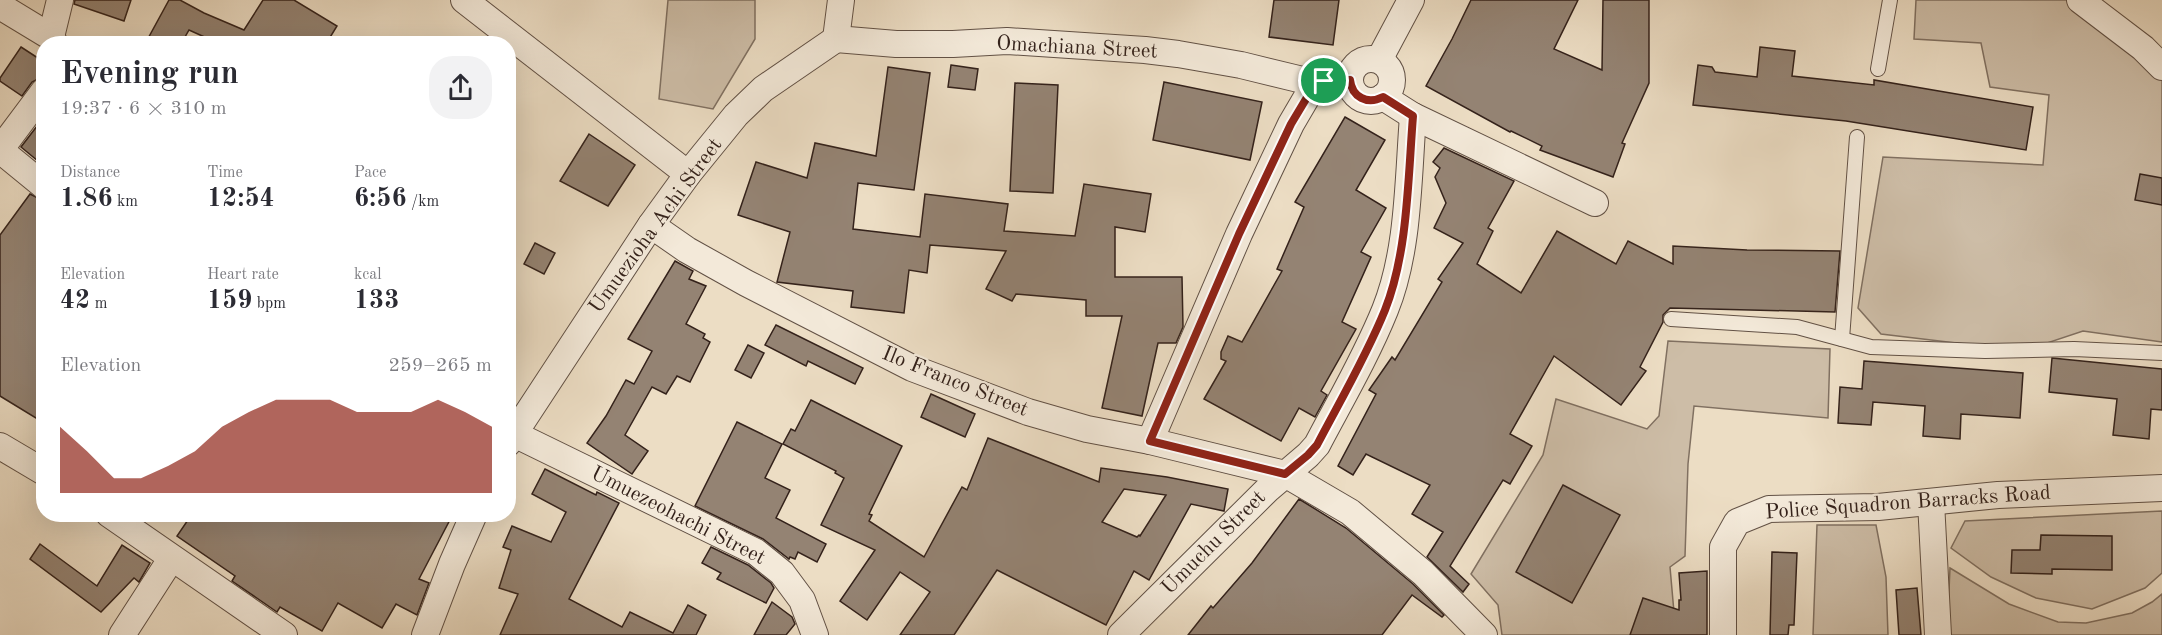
<!DOCTYPE html>
<html lang="en">
<head>
<meta charset="utf-8">
<style>
  :root { --surface:#fff; --page:#f2f2f3; --text:#2b2b33; --muted:#7c7c81; --accent:#8f2418 }
  body { margin:0; font-family:"Old Standard TT",serif; background:var(--page); color:var(--text); height:100vh; display:flex; flex-direction:column; font-size:22px; white-space:nowrap }
  * { box-sizing:border-box; margin:0 }
  p { font-size:20px; color:var(--muted) }
  .icon { flex:none; width:33px; height:33px; fill:none; stroke:currentColor; stroke-width:2; stroke-linecap:round; stroke-linejoin:round }
  .map { position:relative; flex:1; overflow:hidden }
  .panel { position:absolute; left:36px; top:36px; width:480px; height:486px; display:flex; flex-direction:column; background:var(--surface); border-radius:24px; box-shadow:0 6px 24px #0002 }
  .panel>* { flex:none }
  .pin { position:absolute; display:grid; place-items:center; width:51px; height:51px; color:#fff; margin:-26px; border:3px solid #fff; border-radius:50%; box-shadow:0 2px 6px #0007 }
  .round { display:grid; place-items:center; flex:none; width:63px; height:63px; border-radius:24px; background:var(--page) }
  .overview { display:flex; align-items:center; justify-content:space-between; height:102px; padding:0 24px }
  h1 { font-size:33px; font-weight:700; line-height:45px }
  .figures { display:grid; grid-template-columns:repeat(3,1fr); gap:9px; height:102px; padding:6px 24px }
  .figures div { display:grid; align-content:center }
  .figures b { font-size:26px; font-weight:700 }
  .figures small { font-size:16px; font-weight:400 }
  .figures p { font-size:16px }
  .chart { height:168px; padding:12px 24px }
  .chart p { display:flex; justify-content:space-between }
  .chart svg { width:100%; height:108px; margin-top:6px; fill:var(--accent); opacity:.7 }
  .map>svg:first-child { display:block }
</style>
</head>
<body>
<div class="map">
<svg width="2162" height="635" viewBox="0 0 2162 635">
  <rect width="100%" height="100%" fill="#ecddc4"/>
  <filter id="stains"><feTurbulence type="fractalNoise" baseFrequency=".00333" numOctaves="4"/><feColorMatrix values="0 0 0 0 .2 0 0 0 0 .09 0 0 0 0 .02 0 0 0 .5 -.17"/></filter>
  <radialGradient id="worn" r=".72"><stop offset=".6" stop-color="#630" stop-opacity="0"/><stop offset="1" stop-color="#630" stop-opacity=".3"/></radialGradient>
  <!-- green -->
  <g fill="#cdbda7" stroke="#807061" stroke-width="1.5">
    <polygon points="668,0 755,0 755,39 713,109 659,99"/>
    <polygon points="1916,0 2069,0 2162,76 2162,342 2083,331 2023,351 1881,334 1858,308 1883,157 2043,165 2049,95 1990,87 1981,43 1914,39"/>
    <polygon points="1668,341 1830,349 1828,418 1694,406 1688,464 1685,556 1670,567 1676,635 1502,635 1498,605 1471,574 1543,455 1556,399 1647,429 1659,416"/>
    <polygon points="2162,511 2162,573 2145,588 2092,609 2036,598 1991,577 1951,548 1965,521"/>
    <polygon points="1817,525 1876,525 1886,577 1888,635 1813,635"/>
    <polygon points="1950,568 2009,604 2058,622 2086,623 2132,613 2152,602 2162,594 2162,635 1947,635"/>
  </g>
  <!-- building -->
  <g fill="#948373" stroke="#34221b" stroke-width="1.5" fill-rule="evenodd">
    <polygon points="75,0 131,0 124,21 74,4"/>
    <polygon points="169,0 180,0 204,13 244,30 263,0 294,0 337,26 326,44 220,44 189,30 181,44 145,44"/>
    <polygon points="1274,0 1339,0 1333,45 1269,37"/>
    <polygon points="1471,0 1578,0 1554,49 1602,70 1603,0 1649,0 1649,83 1622,143 1625,144 1613,177 1540,150 1542,146 1511,131 1510,132 1426,86 1452,39"/>
    <polygon points="21,47 44,62 44,76 32,82 22,96 0,81 0,78"/>
    <polygon points="1760,47 1795,51 1792,76 1874,85 1874,80 2033,107 2026,150 1846,121 1693,105 1698,65 1712,67 1715,72 1757,77"/>
    <polygon points="951,65 978,69 975,90 948,87"/>
    <polygon points="888,67 930,73 914,190 858,183 853,229 920,237 925,194 1008,204 1004,231 1075,236 1084,184 1151,194 1145,232 1115,227 1115,277 1182,277 1183,327 1176,343 1158,343 1142,416 1102,408 1122,316 1086,316 1086,300 1016,294 1012,301 986,289 1006,251 930,245 927,273 909,270 904,313 851,307 853,291 777,282 790,232 738,215 756,162 807,178 815,143 876,156"/>
    <polygon points="1164,82 1262,102 1250,160 1153,140"/>
    <polygon points="1015,83 1058,85 1053,193 1010,191"/>
    <polygon points="44,117 44,166 21,147"/>
    <polygon points="1345,117 1385,140 1356,190 1386,208 1361,252 1371,257 1342,322 1356,329 1321,391 1327,395 1315,417 1299,408 1281,441 1204,399 1226,361 1221,359 1221,352 1228,336 1242,342 1282,271 1277,269 1304,207 1295,202"/>
    <polygon points="589,134 635,165 608,206 560,181"/>
    <polygon points="1444,148 1514,181 1488,228 1493,231 1477,264 1521,293 1557,231 1616,264 1628,241 1673,264 1673,246 1747,250 1840,251 1835,312 1670,308 1663,315 1663,322 1640,367 1646,371 1621,405 1554,356 1510,434 1532,446 1510,484 1503,480 1450,566 1469,584 1463,592 1427,557 1443,532 1412,514 1430,485 1366,454 1353,475 1338,466 1376,394 1369,390 1392,357 1395,360 1442,282 1438,279 1463,243 1434,228 1446,203 1435,177 1440,168 1433,162"/>
    <polygon points="2140,174 2162,178 2162,205 2135,200"/>
    <polygon points="30,194 44,201 44,423 0,396 0,235"/>
    <polygon points="535,243 555,253 544,274 524,264"/>
    <polygon points="675,261 693,271 689,279 706,286 686,324 705,334 703,338 710,342 690,382 677,376 666,394 652,387 625,435 648,451 632,474 587,443 606,416 626,380 634,384 652,351 628,339"/>
    <polygon points="776,325 863,368 855,384 808,361 806,366 765,345"/>
    <polygon points="748,345 764,353 751,378 735,370"/>
    <polygon points="2052,358 2162,369 2162,410 2151,409 2149,439 2113,435 2117,399 2049,392"/>
    <polygon points="1864,361 2023,373 2020,418 1961,414 1960,439 1923,436 1925,406 1873,402 1871,425 1838,423 1840,387 1862,389"/>
    <polygon points="931,394 975,414 965,437 921,417"/>
    <path d="M811,400L902,446L869,514L872,515L869,521L924,557L962,487L967,490L988,438L1099,482L1101,468L1167,477L1228,489L1224,511L1191,504L1149,580L1134,571L1106,625L997,570L954,635H900L930,592L900,572L867,620L840,601L875,550L821,525L844,478L835,473L836,471L783,444L791,429L795,431ZM1124,489L1166,495L1140,536L1139,535L1137,537L1102,522Z"/>
    <polygon points="737,422 782,444 765,478 790,490 776,518 826,544 817,562 798,552 795,559 790,557 789,559 763,539 695,506"/>
    <polygon points="545,469 596,495 597,492 619,503 569,599 622,627 630,612 673,633 688,605 706,615 696,635 500,635 518,594 499,588 511,550 503,547 512,526 551,542 566,512 532,494"/>
    <polygon points="1563,485 1620,515 1572,603 1516,572"/>
    <polygon points="1299,499 1346,528 1413,584 1444,615 1442,617 1412,595 1382,635 1188,635 1211,606 1213,608 1252,563"/>
    <polygon points="192,514 453,514 419,579 429,583 417,615 396,604 382,628 338,603 322,631 280,607 277,612 232,581 235,576 177,536"/>
    <polygon points="2041,535 2112,536 2112,570 2052,569 2052,574 2011,573 2012,550 2040,550"/>
    <polygon points="40,544 97,586 122,545 150,563 139,582 134,578 101,612 30,559"/>
    <polygon points="711,547 748,565 771,583 774,588 766,603 717,579 721,573 702,563"/>
    <polygon points="1772,552 1797,553 1794,625 1789,625 1788,635 1770,635"/>
    <polygon points="1707,571 1707,635 1630,635 1643,598 1679,610 1679,600 1681,600 1679,573"/>
    <polygon points="1917,588 1921,635 1899,635 1896,590"/>
    <polygon points="772,602 792,617 795,624 786,635 754,635"/>
  </g>
  <g fill="none" stroke-linecap="round" stroke-linejoin="round">
    <defs>
      <g id="service">
        <polyline points="1878,69 1890,0"/>
        <polyline points="1671,319 1797,327 1871,347 1985,351 2074,349 2162,353"/>
        <polyline points="1842,339 1857,137"/>
      </g>
      <g id="minor">
        <polyline points="464,0 688,174"/>
        <polyline points="2080,0 2143,48 2162,67"/>
        <polyline points="0,6 51,37 55,44"/>
        <polyline points="51,37 60,0"/>
        <polyline points="836,39 896,44 953,44 1007,41 1145,50 1178,54 1241,65 1315,83"/>
        <polyline points="836,39 841,0"/>
        <circle cx="1371" cy="80" r="21"/>
        <polyline points="1379,60 1411,0"/>
        <polyline points="1383,97 1413,116 1595,203"/>
        <polyline points="0,150 44,91"/>
        <polyline points="0,150 44,186"/>
        <polyline points="651,225 687,250 746,283 912,368 1028,412 1087,429 1150,441 1285,474 1350,512 1423,573 1484,635"/>
        <polyline points="508,431 756,552 782,573 802,600 815,635"/>
        <polyline points="1150,441 1239,234 1291,124 1315,83 1324,81 1350,80"/>
        <polyline points="508,443 651,225 688,174 736,115 763,89 836,39"/>
        <polyline points="0,446 44,472"/>
        <polyline points="1931,502 1938,635"/>
        <polyline points="109,514 284,635"/>
        <polyline points="122,635 171,559"/>
        <polyline points="425,635 452,564 474,514"/>
        <path d="M1121,635L1268,489L1308,455L1317,445C1340,401 1366,357 1385,310C1409,251 1408,179 1413,116"/>
        <polyline points="1723,635 1723,547 1737,522 1769,509 1878,507 1998,495 2162,488"/>
      </g>
    </defs>
    <!-- service casing -->
    <use href="#service" stroke="#625145" stroke-width="16"/>
    <!-- minor casing -->
    <use href="#minor" stroke="#625145" stroke-width="28"/>
    <!-- service -->
    <use href="#service" stroke="#f3e9d9" stroke-width="14"/>
    <!-- minor -->
    <use href="#minor" stroke="#f3e9d9" stroke-width="26"/>
  </g>
  <g fill="none" stroke-linecap="round" stroke-linejoin="round">
    <defs>
      <path id="route" d="M1350,80C1352,97 1367,105 1383,97L1413,116C1408,178 1408,252 1385,310C1366,357 1340,401 1317,445L1308,455L1285,474L1150,441L1239,234L1291,124L1315,84L1324,81Z"/>
    </defs>
    <!-- route casing -->
    <use href="#route" stroke="#fff" stroke-width="12"/>
    <!-- route -->
    <use href="#route" stroke="#8f2418" stroke-width="8"/>
  </g>
  <g text-anchor="middle" dominant-baseline="central" stroke-width="4.5" stroke-linejoin="round" paint-order="stroke">
    <!-- street labels -->
    <g font-size="21" fill="#34221b" stroke="#f3e9d9">
      <text transform="translate(1077 48) rotate(3)">Omachiana Street</text>
      <text transform="translate(656 226) rotate(-54)">Umuezioha Achi Street</text>
      <text transform="translate(955 382) rotate(22)">Ilo Franco Street</text>
      <text transform="translate(1908 503) rotate(-4)">Police Squadron Barracks Road</text>
      <text transform="translate(678 516) rotate(27)">Umuezeohachi Street</text>
      <text transform="translate(1214 543) rotate(-45)">Umuchu Street</text>
    </g>
  </g>
  <rect width="100%" height="100%" filter="url(#stains)"/>
  <rect width="100%" height="100%" fill="url(#worn)"/>
</svg>
<div class="pin" style="left:1324px;top:81px;background:#1e9e55"><svg class="icon" aria-label="arrive" viewBox="0 0 24 24"><path d="M6 21V4h12l-3 4 3 4H6"/></svg></div>
<section class="panel">
<div class="overview"><div><h1>Evening run</h1><p>19:37 · 6 × 310 m</p></div><a class="round"><svg class="icon" aria-label="share" viewBox="0 0 24 24"><path d="M12 15V3M7 8l5-5 5 5M5 13v7h14v-7"/></svg></a></div>
<div class="figures">
<div><p>Distance</p><b>1.86<small> km</small></b></div>
<div><p>Time</p><b>12:54</b></div>
<div><p>Pace</p><b>6:56<small> /km</small></b></div>
</div>
<div class="figures">
<div><p>Elevation</p><b>42<small> m</small></b></div>
<div><p>Heart rate</p><b>159<small> bpm</small></b></div>
<div><p>kcal</p><b>133</b></div>
</div>
<div class="chart"><p><span>Elevation</span>259–265 m</p>
<svg viewBox="0 0 160 44" preserveAspectRatio="none"><path d="M0 44V17L10 27L20 38L30 38L40 33L50 27L60 17L70 11L80 6L90 6L100 6L110 11L120 11L130 11L140 6L150 11L160 17V44z"/></svg>
</div>
</section>
</div>
</body>
</html>
